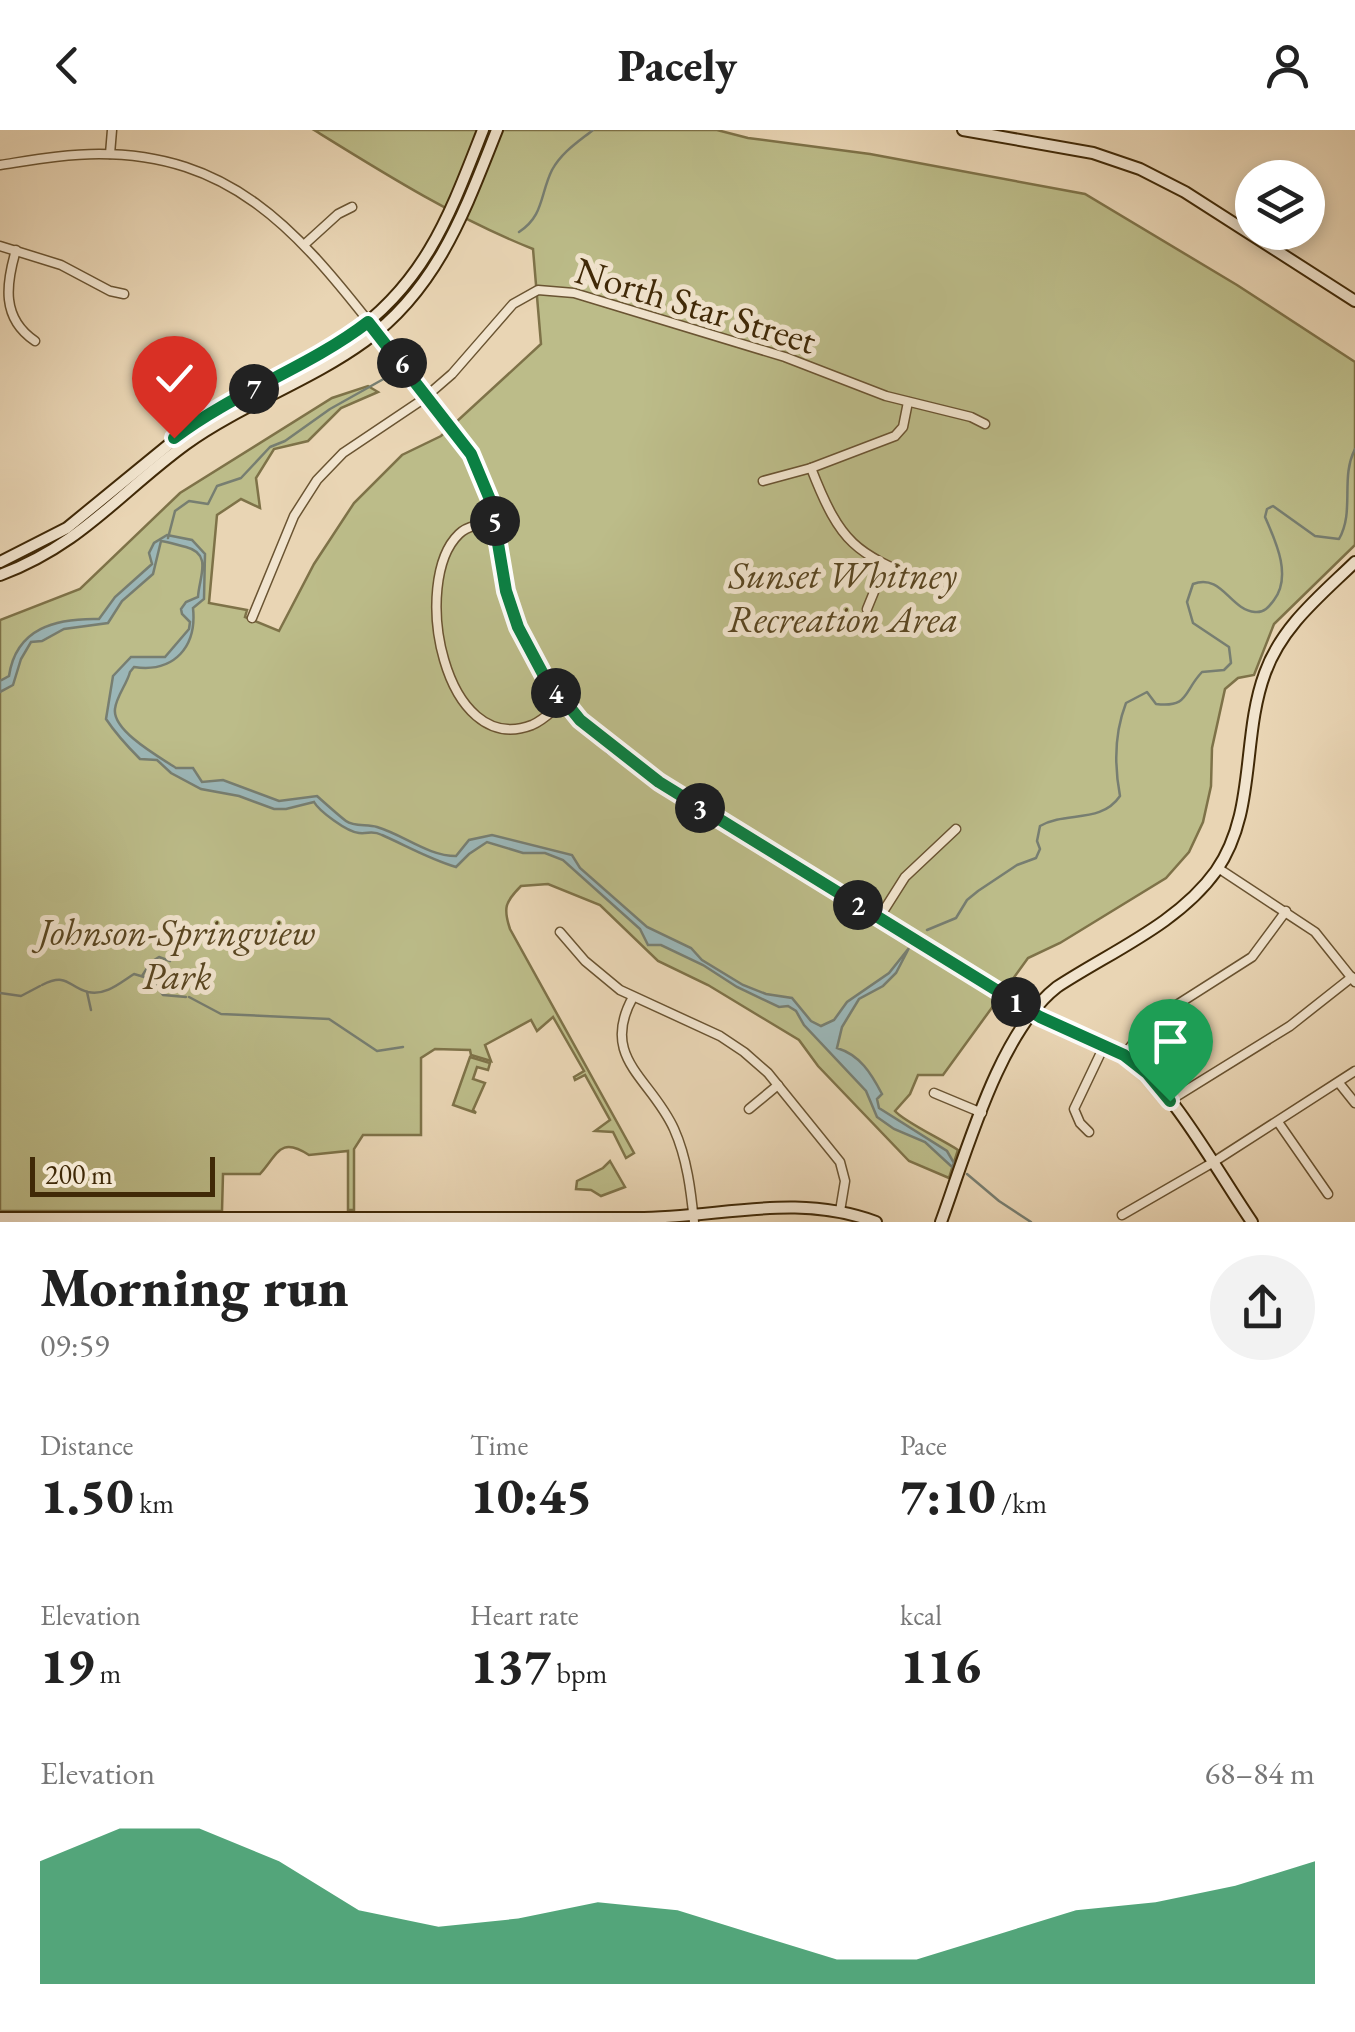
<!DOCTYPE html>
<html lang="en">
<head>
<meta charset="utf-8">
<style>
  :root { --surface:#fff; --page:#f2f2f2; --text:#222; --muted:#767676; --accent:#0b8043 }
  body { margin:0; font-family:"EB Garamond",serif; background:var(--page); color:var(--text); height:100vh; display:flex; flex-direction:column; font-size:38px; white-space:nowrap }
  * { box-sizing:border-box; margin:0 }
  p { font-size:32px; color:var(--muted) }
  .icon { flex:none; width:55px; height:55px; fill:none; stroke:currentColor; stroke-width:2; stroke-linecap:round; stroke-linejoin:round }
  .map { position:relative; height:1092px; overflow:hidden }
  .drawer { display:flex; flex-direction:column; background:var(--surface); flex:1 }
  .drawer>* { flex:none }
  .controls { position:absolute; left:1235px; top:30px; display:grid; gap:20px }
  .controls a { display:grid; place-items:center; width:90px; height:90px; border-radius:50%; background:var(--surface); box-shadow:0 5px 15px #0003; font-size:50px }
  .scale { position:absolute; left:30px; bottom:25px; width:185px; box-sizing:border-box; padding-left:10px; border:5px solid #402907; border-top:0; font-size:28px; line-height:35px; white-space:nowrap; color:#402907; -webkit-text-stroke:8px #f1e4ce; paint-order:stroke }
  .pin { position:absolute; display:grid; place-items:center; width:85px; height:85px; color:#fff; margin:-102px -42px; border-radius:50% 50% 50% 0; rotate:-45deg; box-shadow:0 0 10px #0007 }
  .pin .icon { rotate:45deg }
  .km { position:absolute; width:50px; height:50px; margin:-25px; border-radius:50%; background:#222; color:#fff; font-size:28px; line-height:50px; text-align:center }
  .round { display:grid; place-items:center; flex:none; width:105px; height:105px; border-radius:52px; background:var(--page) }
  .head { display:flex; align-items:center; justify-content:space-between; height:170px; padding:0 40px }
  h1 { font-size:55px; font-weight:800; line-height:75px }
  .stats { display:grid; grid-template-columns:repeat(3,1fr); gap:15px; height:170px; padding:10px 40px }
  .stats div { display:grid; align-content:center }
  .stats b { font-size:50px; font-weight:800 }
  .stats small { font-size:28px; font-weight:400 }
  .stats p { font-size:28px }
  .chart { height:280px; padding:20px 40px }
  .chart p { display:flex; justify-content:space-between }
  .chart svg { width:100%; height:180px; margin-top:10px; fill:var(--accent); opacity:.7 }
  header { display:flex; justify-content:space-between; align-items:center; height:130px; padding:0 40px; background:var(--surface); font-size:45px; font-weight:800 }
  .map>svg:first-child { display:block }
</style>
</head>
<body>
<header><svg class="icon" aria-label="back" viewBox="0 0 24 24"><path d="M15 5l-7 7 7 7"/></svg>Pacely<svg class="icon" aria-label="person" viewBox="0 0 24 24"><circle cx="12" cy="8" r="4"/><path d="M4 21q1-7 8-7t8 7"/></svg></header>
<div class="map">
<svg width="1355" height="1092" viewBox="0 0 1355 1092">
  <rect width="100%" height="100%" fill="#e9d5b4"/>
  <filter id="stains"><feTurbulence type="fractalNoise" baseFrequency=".002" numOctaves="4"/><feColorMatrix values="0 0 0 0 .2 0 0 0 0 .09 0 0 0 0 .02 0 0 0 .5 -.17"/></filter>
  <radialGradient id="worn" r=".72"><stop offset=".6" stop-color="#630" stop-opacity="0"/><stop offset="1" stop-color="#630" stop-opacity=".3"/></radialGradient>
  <!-- green -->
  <g fill="#bcbc89" stroke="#7e7248" stroke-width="2.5">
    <path d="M314,0H717L748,8L870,24L1085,64L1237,155L1355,232V415L1274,494L1254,545L1238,548L1225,559L1212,618L1211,656L1203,692L1189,722L1166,748L1060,813L1028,828L943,945H918L910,964L895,981C903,991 943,1010 958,1020L949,1048L909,1031L818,936L799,910L708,855L658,831L600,775L548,754L521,756C505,772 503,778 510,799L634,1023L626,1028L613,1002L595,1001L610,990L585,945L575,950L574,947L584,941L553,887L537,901L531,890L485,915L491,931L471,925L470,920L435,919L421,928V1005H363L354,1019V1080H348V1021L309,1025C280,1006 278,1024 260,1044H223L222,1081H0V490L80,459L180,363L332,268L368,256L378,262L341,278L308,311L274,319L256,348L260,378L241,369L217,385L209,473L247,480L245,487L279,501L314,434L354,373L402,325L441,306L541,214L533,119C455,88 385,44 314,0Z"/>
    <polygon points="470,927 490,933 488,940 477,937 473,949 485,953 473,980 476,983 453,975"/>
    <polygon points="610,1031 625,1057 601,1066 591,1060 576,1059 577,1051 603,1038"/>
  </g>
  <!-- water -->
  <path fill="#9bb6b7" stroke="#777e71" stroke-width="2.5" d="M167,405L192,410L205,424L204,469L193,478C197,516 175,543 134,537L130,542C127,554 116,567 115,579C112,601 161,628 176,638H193L202,652L223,650L279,671L317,666C326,674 337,684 346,691C354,697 367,694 377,697C404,705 428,726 456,726L469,710L492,705L572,725L580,738L647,797L691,818L702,830L743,855L766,864L792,868L811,891L821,896L834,890L847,872L889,843L909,818L896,843L883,856L859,869L842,897L837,918C860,925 871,943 882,964L877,969L879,978L947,1021L954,1033L952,1037L925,1012L894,999L877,987L866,961L804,895L796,881L788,876L779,877L737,857L703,835L661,815H648L640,799L563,730L545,723H523L487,712L469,724L456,737C429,729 407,716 382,705C372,700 369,704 359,703C347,702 319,681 314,672L286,679H274L239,666L201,659L171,643L157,630L140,629C127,616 116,604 106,589L113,546L131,527H165L189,499L190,492L182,484L181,479L186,472L198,467C199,447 213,424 186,417C177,415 170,412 161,411L153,444L122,471L108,493L64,499L42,511L31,512L21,529L13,555L0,562V551L9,546C16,498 56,488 99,489L115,467L152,434L149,423L154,413Z"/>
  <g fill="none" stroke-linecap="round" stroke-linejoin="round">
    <!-- stream -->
    <g stroke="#777e71" stroke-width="2.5">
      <path d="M519,102C544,86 540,64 552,40C562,22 578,12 593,0"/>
      <polyline points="168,408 175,381 189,371 208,374 217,356 241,348 270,317 285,311 330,279 396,242"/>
      <path d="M927,800L956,788L967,770L978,761L1017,735L1036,728L1040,719L1037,711L1040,696C1066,681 1101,694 1120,666C1114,634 1114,604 1126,573L1147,562L1156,574C1189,578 1183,562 1202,542L1224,540L1231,533L1229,517L1193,493L1187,472L1193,454C1222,443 1230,480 1255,482C1264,483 1269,477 1274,470C1292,446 1276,412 1265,387L1267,379L1273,376L1315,406L1339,409C1355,381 1340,348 1355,319"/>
      <polyline points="142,846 151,832 159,827 170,831"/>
      <path d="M42,855C68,842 68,857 88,862C106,866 121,852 134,844L151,849L163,865L186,867"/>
      <polyline points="87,862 91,880"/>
      <polyline points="0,863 21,866 40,856"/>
      <polyline points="189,867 221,884 329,889 377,921 403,917"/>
      <polyline points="967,1044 999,1071 1031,1092"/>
    </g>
    <defs>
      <g id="street">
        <polyline points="110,24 112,0"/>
        <path d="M0,35C33,30 66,24 99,24C229,24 295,98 369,192"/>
        <polyline points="305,114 338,84 352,77"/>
        <polyline points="0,116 61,135 110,161 124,164"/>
        <path d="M16,120C6,154 1,188 35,211"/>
        <path d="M811,338C844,423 859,423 939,458"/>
        <polyline points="763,351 811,338 895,306 903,297 908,272"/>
        <path d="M495,393C483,394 468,395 459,404C410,451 444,629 532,595C544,590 553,580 563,572"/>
        <polyline points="867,479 885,435"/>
        <polyline points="252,488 294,386 317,350 343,323 422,270 452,244 513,174 538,160 574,163 785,227 886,266 971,287 985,294"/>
        <polyline points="1218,738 1315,802 1355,852"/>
        <polyline points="879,788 905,747 956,699"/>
        <polyline points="560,802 585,831 620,860 720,906 744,922 768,943 840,1032 845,1051 840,1081"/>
        <path d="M633,867C599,928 651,948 674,999C687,1028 691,1061 694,1092"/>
        <polyline points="1124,925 1150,892 1252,827 1286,781"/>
        <polyline points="1339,953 1355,973"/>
        <polyline points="934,963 982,983"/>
        <polyline points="1169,971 1290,896 1352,847"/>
        <polyline points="749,979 778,955"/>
        <polyline points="1278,992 1328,1064"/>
        <polyline points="1089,1002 1080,993 1074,979 1105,914"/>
        <polyline points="1122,1085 1212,1033 1355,941"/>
      </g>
      <g id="secondary">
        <polyline points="963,0 1093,23 1140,39 1185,62 1355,171"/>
        <path d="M369,192L471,323L491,372L506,461L518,497L543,544L580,590L611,618L677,664L1044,889C1072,905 1103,910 1130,928C1171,957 1221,1047 1252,1092"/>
        <path d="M0,432L67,398L199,290L348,207C426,153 450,84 483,0"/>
        <path d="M0,445C81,415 120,362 186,314C242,274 310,251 365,211C438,158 465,80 497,0"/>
        <path d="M0,1088C212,1088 424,1090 637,1088C721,1088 794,1062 876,1092"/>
        <path d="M941,1092C966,1024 999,902 1057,857C1110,822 1178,794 1216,741C1257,682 1241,608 1265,543C1282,496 1320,466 1355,432"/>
      </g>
    </defs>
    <!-- street casing -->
    <use href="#street" stroke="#6a5432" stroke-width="11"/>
    <!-- secondary casing -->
    <use href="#secondary" stroke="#402907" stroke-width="14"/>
    <!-- street -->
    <use href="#street" stroke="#f1e4ce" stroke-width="8"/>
    <!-- secondary -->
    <use href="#secondary" stroke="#f1e4ce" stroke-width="10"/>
  </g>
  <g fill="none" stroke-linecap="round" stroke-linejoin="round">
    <defs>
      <path id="route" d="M174,308C234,262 308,238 368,192L471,324L491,372L506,461L518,497L543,544L580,590L659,652L1040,887L1124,925L1147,943L1170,971"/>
    </defs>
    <!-- route casing -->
    <use href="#route" stroke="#fff" stroke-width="20"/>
    <!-- route -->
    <use href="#route" stroke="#0b8043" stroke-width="12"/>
  </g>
  <g text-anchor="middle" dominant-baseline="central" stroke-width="10" stroke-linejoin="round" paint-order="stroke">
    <!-- street labels -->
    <g font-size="38" fill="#402907" stroke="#f1e4ce">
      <text transform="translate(696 175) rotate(17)">North Star Street</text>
    </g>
    <!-- park labels -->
    <g font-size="38" font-style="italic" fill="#594621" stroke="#f1e4ce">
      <text x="843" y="444">Sunset Whitney<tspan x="843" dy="44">Recreation Area</tspan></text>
      <text x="177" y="801">Johnson-Springview<tspan x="177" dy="44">Park</tspan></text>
    </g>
  </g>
  <rect width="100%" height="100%" filter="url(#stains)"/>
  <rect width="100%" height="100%" fill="url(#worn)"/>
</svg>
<div class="controls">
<a><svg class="icon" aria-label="layers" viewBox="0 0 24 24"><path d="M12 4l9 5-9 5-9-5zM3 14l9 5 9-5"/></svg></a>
</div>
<div class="scale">200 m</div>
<div class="pin" style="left:1170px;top:971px;background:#1e9e55"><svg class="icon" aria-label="arrive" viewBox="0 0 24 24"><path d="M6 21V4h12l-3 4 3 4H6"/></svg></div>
<div class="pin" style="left:174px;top:308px;background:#d93025"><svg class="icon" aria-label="check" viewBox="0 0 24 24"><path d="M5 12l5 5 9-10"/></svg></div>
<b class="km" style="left:1016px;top:872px">1</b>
<b class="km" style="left:858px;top:775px">2</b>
<b class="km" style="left:700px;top:678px">3</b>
<b class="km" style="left:556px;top:563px">4</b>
<b class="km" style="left:495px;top:391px">5</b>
<b class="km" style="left:402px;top:233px">6</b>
<b class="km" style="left:254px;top:259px">7</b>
</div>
<section class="drawer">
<div class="head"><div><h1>Morning run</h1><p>09:59</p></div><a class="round"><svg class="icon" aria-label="share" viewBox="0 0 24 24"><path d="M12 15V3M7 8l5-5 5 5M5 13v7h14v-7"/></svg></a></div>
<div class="stats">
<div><p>Distance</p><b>1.50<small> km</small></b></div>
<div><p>Time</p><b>10:45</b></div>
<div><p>Pace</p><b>7:10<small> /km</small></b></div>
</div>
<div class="stats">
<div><p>Elevation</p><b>19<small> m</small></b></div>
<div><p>Heart rate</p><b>137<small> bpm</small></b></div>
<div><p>kcal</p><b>116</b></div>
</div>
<div class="chart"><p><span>Elevation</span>68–84 m</p>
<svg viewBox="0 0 160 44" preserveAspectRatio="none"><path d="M0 44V14L10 6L20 6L30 14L40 26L50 30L60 28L70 24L80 26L90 32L100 38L110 38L120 32L130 26L140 24L150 20L160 14V44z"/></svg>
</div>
</section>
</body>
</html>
